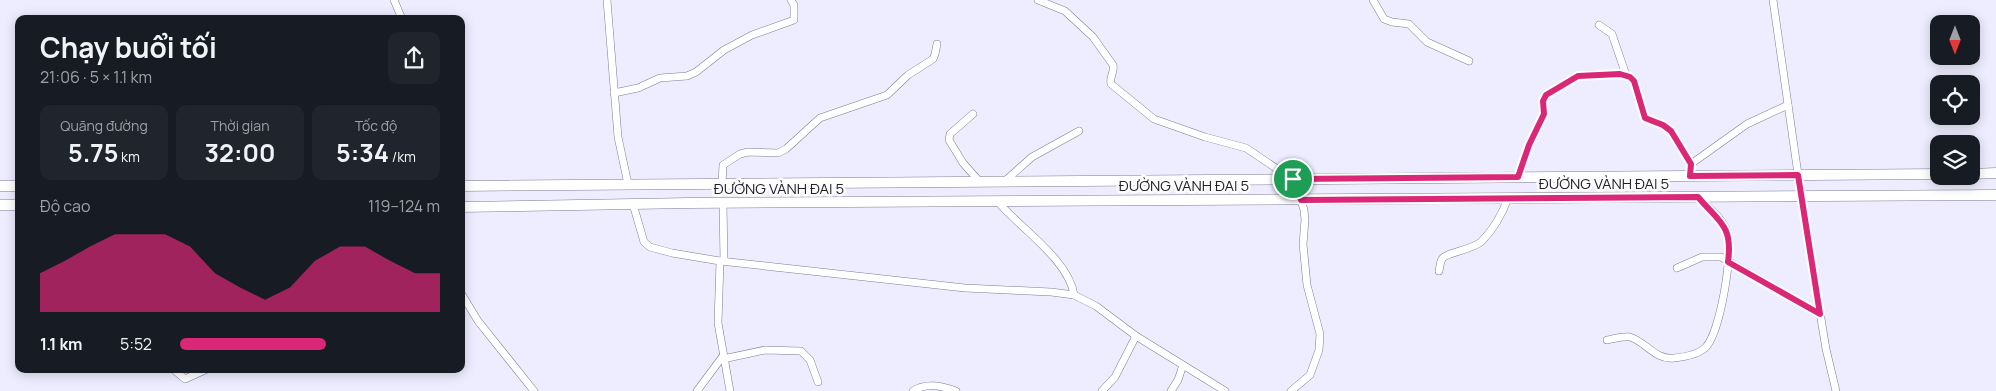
<!DOCTYPE html>
<html lang="vi">
<head>
<meta charset="utf-8">
<style>
  :root { --surface:#171b24; --page:#20242c; --text:#f1f3f6; --muted:#9ea1a6; --accent:#db2777 }
  body { margin:0; font-family:Manrope,sans-serif; background:var(--page); color:var(--text); height:100vh; display:flex; flex-direction:column; font-size:19px; white-space:nowrap }
  * { box-sizing:border-box; margin:0 }
  p { font-size:16px; color:var(--muted) }
  .icon { flex:none; width:28px; height:28px; fill:none; stroke:currentColor; stroke-width:2; stroke-linecap:round; stroke-linejoin:round }
  .map { position:relative; flex:1; overflow:hidden }
  .side { position:absolute; left:15px; top:15px; width:450px; height:358px; display:flex; flex-direction:column; background:var(--surface); border-radius:10px; box-shadow:0 2px 12px #0003 }
  .side>* { flex:none }
  .needle { width:32px; rotate:180deg }
  .buttons { position:absolute; left:1930px; top:15px; display:grid; gap:10px }
  .buttons a { display:grid; place-items:center; width:50px; height:50px; border-radius:10px; background:var(--surface); box-shadow:0 2px 12px #0003; font-size:25px }
  .pin { position:absolute; display:grid; place-items:center; width:42px; height:42px; color:#fff; margin:-21px; border:2px solid #fff; border-radius:50%; box-shadow:0 1px 5px #0007 }
  .round { display:grid; place-items:center; flex:none; width:52px; height:52px; border-radius:10px; background:var(--page) }
  .summary { display:flex; align-items:center; justify-content:space-between; height:85px; padding:0 25px }
  h1 { font-size:28px; font-weight:700; line-height:38px }
  .stats { display:grid; grid-template-columns:repeat(3,1fr); gap:8px; height:85px; padding:5px 25px }
  .stats div { display:grid; align-content:center; border-radius:10px; background:var(--page); text-align:center }
  .stats b { font-size:25px; font-weight:700 }
  .stats small { font-size:14px; font-weight:400 }
  .stats p { font-size:14px }
  .chart { height:140px; padding:10px 25px }
  .chart p { display:flex; justify-content:space-between }
  .chart svg { width:100%; height:90px; margin-top:5px; fill:var(--accent); opacity:.7 }
  ul { padding:0 25px; list-style:none; font-size:16px }
  li { display:grid; grid-template-columns:80px 60px 1fr; align-items:center; height:38px }
  li i { height:12px; border-radius:6px; background:var(--accent) }
  .map>svg:first-child { display:block }
</style>
</head>
<body>
<div class="map">
<svg width="1996" height="391" viewBox="0 0 1996 391">
  <rect width="100%" height="100%" fill="#eeedff"/>
  <g fill="none" stroke-linecap="round" stroke-linejoin="round">
    <defs>
      <g id="minor">
        <polyline points="394,0 402,19"/>
        <polyline points="607,0 618,137 628,184"/>
        <path d="M1038,0L1065,11L1093,37L1113,65C1115,72 1109,77 1111,84L1154,119L1205,137L1246,148L1295,181L1304,210L1305,220L1303,244L1307,285L1320,334L1319,350L1310,375L1291,391"/>
        <polyline points="1373,0 1384,19 1392,22 1409,24 1427,42 1469,61"/>
        <polyline points="1773,0 1803,209 1826,349 1836,391"/>
        <polyline points="1599,25 1612,34 1626,75"/>
        <polyline points="614,93 638,88 660,78 687,76 696,72 724,50 752,35 794,20 794,5 791,0"/>
        <polyline points="973,114 950,134 949,140 963,163 979,181"/>
        <polyline points="1691,164 1747,124 1788,105"/>
        <polyline points="1519,177 1531,140 1544,115 1543,101 1546,95 1574,78 1583,75 1620,74 1630,77 1634,81 1645,118 1663,125 1671,131 1691,164 1690,176"/>
        <polyline points="1005,181 1032,157 1079,131"/>
        <polyline points="722,183 723,165 740,154 748,152 778,153 786,149 820,118 887,95 908,75 933,59 935,54 937,44"/>
        <path d="M998,202C1020,228 1069,260 1074,295"/>
        <polyline points="723,203 724,261"/>
        <polyline points="633,204 644,242 650,247 672,253 720,261 965,288 1051,292 1074,295 1096,306 1136,336 1225,391"/>
        <polyline points="720,261 718,323 730,391"/>
        <polyline points="1677,268 1702,257 1721,257 1820,314"/>
        <path d="M1439,271C1440,267 1440,262 1442,259C1445,253 1471,250 1481,242C1494,229 1502,215 1508,198"/>
        <polyline points="461,293 478,321 534,391"/>
        <path d="M1607,340C1613,339 1623,336 1630,337C1646,342 1655,360 1674,358C1684,357 1699,354 1706,347C1720,332 1734,252 1727,232C1723,218 1708,208 1698,197"/>
        <polyline points="723,359 765,350 801,351 810,360 818,382"/>
        <polyline points="173,369 185,379 207,369"/>
        <polyline points="697,391 723,356"/>
        <path d="M913,391C926,382 942,386 956,391"/>
        <polyline points="1102,391 1115,377 1136,336"/>
        <polyline points="1171,391 1178,380 1183,365"/>
      </g>
      <g id="secondary">
        <polyline points="1971,174 1996,173"/>
        <polyline points="0,186 19,186"/>
        <polyline points="461,186 1939,174"/>
        <polyline points="0,205 19,205"/>
        <polyline points="461,207 689,203 1996,195"/>
      </g>
    </defs>
    <!-- minor casing -->
    <use href="#minor" stroke="#7e7b96" stroke-width="8"/>
    <!-- secondary casing -->
    <use href="#secondary" stroke="#7e7b96" stroke-width="11"/>
    <!-- minor -->
    <use href="#minor" stroke="#fff" stroke-width="7"/>
    <!-- secondary -->
    <use href="#secondary" stroke="#fff" stroke-width="10"/>
  </g>
  <g fill="none" stroke-linecap="round" stroke-linejoin="round">
    <defs>
      <path id="route" d="M1620,74L1630,77L1634,81L1645,118L1663,125L1671,131L1691,164L1690,176L1798,175L1820,314L1728,262C1733,225 1719,222 1698,197L1301,200L1297,186L1293,179L1518,177L1529,145L1544,114L1543,101L1546,95L1578,76Z"/>
    </defs>
    <!-- route casing -->
    <use href="#route" stroke="#fff" stroke-width="10"/>
    <!-- route -->
    <use href="#route" stroke="#db2777" stroke-width="6"/>
  </g>
  <g text-anchor="middle" dominant-baseline="central" stroke-width="5" stroke-linejoin="round" paint-order="stroke">
    <!-- street labels -->
    <g font-size="15" fill="#201f2a" stroke="#fcfcfc">
      <text x="1604" y="183">ĐƯỜNG VÀNH ĐAI 5</text>
      <text x="1184" y="185">ĐƯỜNG VÀNH ĐAI 5</text>
      <text x="779" y="188">ĐƯỜNG VÀNH ĐAI 5</text>
    </g>
  </g>
</svg>
<div class="buttons">
<a><svg class="needle" viewBox="-14 -14 28 28"><path d="M0-13l5 13h-10z" fill="#e53935"/><path d="M0 13l5-13h-10z" fill="#9ea1a6"/></svg></a>
<a><svg class="icon" aria-label="locate" viewBox="0 0 24 24"><circle cx="12" cy="12" r="6"/><path d="M12 2v4M12 18v4M2 12h4M18 12h4"/></svg></a>
<a><svg class="icon" aria-label="layers" viewBox="0 0 24 24"><path d="M12 4l9 5-9 5-9-5zM3 14l9 5 9-5"/></svg></a>
</div>
<div class="pin" style="left:1293px;top:179px;background:#1e9e55"><svg class="icon" aria-label="arrive" viewBox="0 0 24 24"><path d="M6 21V4h12l-3 4 3 4H6"/></svg></div>
<section class="side">
<div class="summary"><div><h1>Chạy buổi tối</h1><p>21:06 · 5 × 1.1 km</p></div><a class="round"><svg class="icon" aria-label="share" viewBox="0 0 24 24"><path d="M12 15V3M7 8l5-5 5 5M5 13v7h14v-7"/></svg></a></div>
<div class="stats">
<div><p>Quãng đường</p><b>5.75<small> km</small></b></div>
<div><p>Thời gian</p><b>32:00</b></div>
<div><p>Tốc độ</p><b>5:34<small> /km</small></b></div>
</div>
<div class="chart"><p><span>Độ cao</span>119–124 m</p>
<svg viewBox="0 0 160 44" preserveAspectRatio="none"><path d="M0 44V25L10 19L20 12L30 6L40 6L50 6L60 12L70 25L80 32L90 38L100 32L110 19L120 12L130 12L140 19L150 25L160 25V44z"/></svg>
</div>
<ul>
<li><b>1.1 km</b>5:52<i style="width:56%"></i></li>
</ul>
</section>
</div>
</body>
</html>
